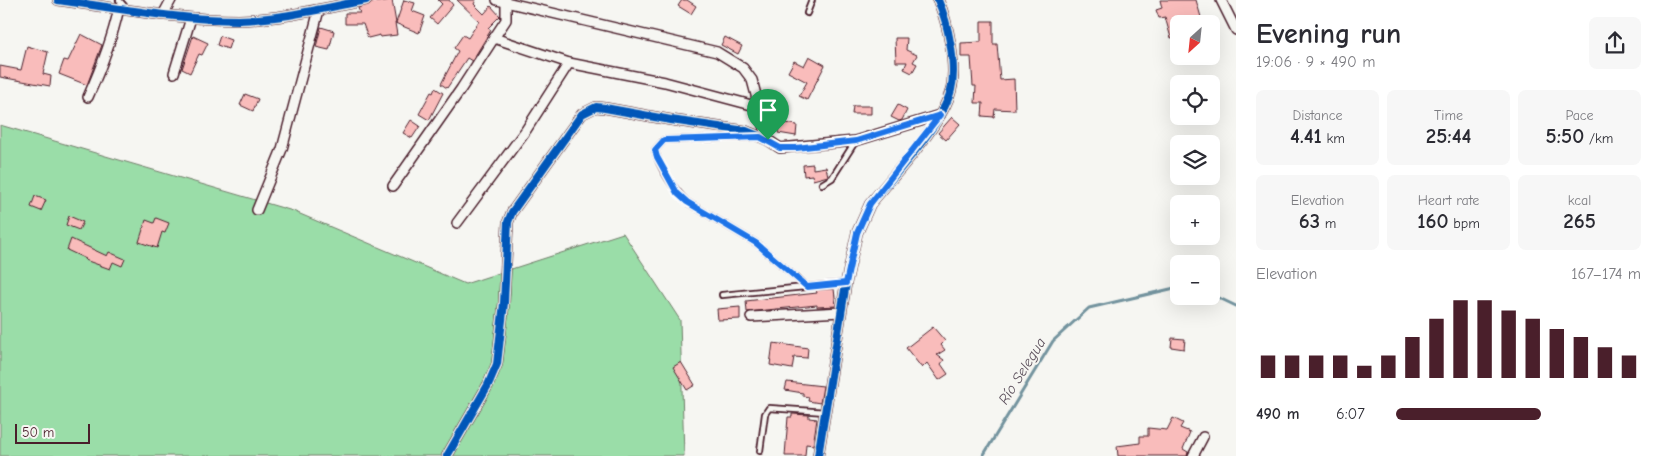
<!DOCTYPE html>
<html lang="en">
<head>
<meta charset="utf-8">
<style>
  :root { --surface:#fff; --page:#f7f7f7; --text:#2b2b33; --muted:#7c7c81; --accent:#4a1f2b }
  body { margin:0; font-family:"Comic Neue",sans-serif; background:var(--page); color:var(--text); height:100vh; display:flex; flex-direction:column; font-size:19px; white-space:nowrap }
  * { box-sizing:border-box; margin:0 }
  p { font-size:16px; color:var(--muted) }
  .icon { flex:none; width:28px; height:28px; fill:none; stroke:currentColor; stroke-width:2; stroke-linecap:round; stroke-linejoin:round }
  .map { position:relative; flex:1; overflow:hidden }
  .sheet { display:flex; flex-direction:column; background:var(--surface); width:425px }
  .sheet>* { flex:none }
  .needle { width:32px; rotate:207deg }
  .tools { position:absolute; left:1170px; top:15px; display:grid; gap:10px }
  .tools a { display:grid; place-items:center; width:50px; height:50px; border-radius:8px; background:var(--surface); box-shadow:0 5px 20px #0002; font-size:25px }
  .scale { position:absolute; left:15px; bottom:12px; width:75px; box-sizing:border-box; padding-left:5px; border:2px solid #4a1f2b; border-top:0; font-size:14px; line-height:18px; white-space:nowrap; color:#4a1f2b; -webkit-text-stroke:4px #f6f6f2; paint-order:stroke }
  .pin { position:absolute; display:grid; place-items:center; width:42px; height:42px; color:#fff; margin:-51px -21px; border-radius:50% 50% 50% 0; rotate:-45deg; box-shadow:0 0 5px #0007 }
  .pin .icon { rotate:45deg }
  .round { display:grid; place-items:center; flex:none; width:52px; height:52px; border-radius:8px; background:var(--page) }
  .summary { display:flex; align-items:center; justify-content:space-between; height:85px; padding:0 20px }
  h1 { font-size:28px; font-weight:800; line-height:38px }
  .stats { display:grid; grid-template-columns:repeat(3,1fr); gap:8px; height:85px; padding:5px 20px }
  .stats div { display:grid; align-content:center; border-radius:8px; background:var(--page); text-align:center }
  .stats b { font-size:21px; font-weight:800 }
  .stats small { font-size:14px; font-weight:400 }
  .stats p { font-size:14px }
  .chart { height:140px; padding:10px 20px }
  .chart p { display:flex; justify-content:space-between }
  .chart svg { width:100%; height:90px; margin-top:5px; stroke:var(--accent); stroke-width:6 }
  ul { padding:0 20px; list-style:none; font-size:16px }
  li { display:grid; grid-template-columns:80px 60px 1fr; align-items:center; height:38px }
  li i { height:12px; border-radius:6px; background:var(--accent) }
  main { display:flex; flex:1; min-height:0 }
  .map>svg:first-child { display:block }
</style>
</head>
<body>
<main>
<div class="map">
<svg width="1236" height="456" viewBox="0 0 1236 456">
  <rect width="100%" height="100%" fill="#f6f6f2"/>
  <filter id="ink" filterUnits="userSpaceOnUse"><feTurbulence type="fractalNoise" baseFrequency=".02" numOctaves="2"/><feDisplacementMap in="SourceGraphic" scale="10" xChannelSelector="R" yChannelSelector="G"/><feConvolveMatrix kernelMatrix="1 2 1 2 8 2 1 2 1" color-interpolation-filters="sRGB"/></filter>
  <g filter="url(#ink)">
    <!-- green -->
    <polygon fill="#9adda8" stroke="#727e6a" points="0,125 293,211 465,284 623,233 680,320 684,456 0,456"/>
    <g fill="none" stroke-linecap="round" stroke-linejoin="round">
      <!-- stream -->
      <g stroke="#73939e" stroke-width="3">
        <polyline points="1211,294 1236,306"/>
        <polyline points="983,456 1053,341 1089,308 1179,287"/>
      </g>
    </g>
    <!-- building -->
    <g fill="#f9bcbb" stroke="#4a1f2b">
      <polygon points="392,0 396,23 404,0 415,3 412,11 425,16 419,33 395,23 397,35 380,37 380,35 368,38 363,24 345,24 345,13 360,13 358,8 371,3"/>
      <polygon points="438,0 449,0 453,5 437,24 430,18 442,4"/>
      <polygon points="457,0 476,0 474,4 484,14 491,6 500,16 488,28 491,30 472,61 467,58 447,88 441,84 458,51 454,48 463,35 468,38 479,21"/>
      <polygon points="682,0 687,0 696,6 691,14 678,6"/>
      <polygon points="1160,0 1196,0 1203,24 1179,24 1179,36 1171,38 1165,17 1159,18 1156,10 1162,8"/>
      <polygon points="981,21 993,21 993,44 997,44 1000,80 1014,79 1015,110 995,109 994,117 982,116 983,103 975,103 976,86 973,86 971,57 961,57 961,43 981,42"/>
      <polygon points="321,27 334,31 329,50 316,47"/>
      <polygon points="81,34 102,45 87,85 59,74 64,60 68,61"/>
      <polygon points="193,36 208,43 202,55 199,54 190,73 182,69"/>
      <polygon points="220,36 231,40 228,49 217,45"/>
      <polygon points="725,37 742,46 738,54 721,45"/>
      <polygon points="895,38 907,38 906,50 917,55 913,62 917,64 912,73 904,69 907,62 896,62"/>
      <polygon points="27,46 48,52 43,74 51,76 50,86 0,77 0,66 21,70"/>
      <polygon points="809,56 825,65 807,100 799,96 807,82 788,72 794,61 804,66"/>
      <polygon points="435,88 443,93 429,120 419,114 431,92 433,93"/>
      <polygon points="245,94 258,99 253,111 240,105"/>
      <polygon points="898,105 907,110 902,120 899,121 891,117"/>
      <polygon points="853,106 871,106 871,114 852,114"/>
      <polygon points="952,117 960,124 946,140 938,133"/>
      <polygon points="411,120 420,126 412,138 403,133"/>
      <polygon points="780,122 797,125 796,136 778,133"/>
      <polygon points="813,164 813,169 826,167 828,176 813,180 812,175 804,176 803,165"/>
      <polygon points="35,196 46,200 41,211 31,207"/>
      <polygon points="69,216 83,222 79,230 66,225"/>
      <polygon points="156,218 169,223 165,233 162,232 157,248 139,242 146,220 154,223"/>
      <polygon points="71,239 107,256 109,252 125,259 122,266 113,262 110,269 85,260 86,259 67,250"/>
      <polygon points="834,289 836,306 817,307 817,305 747,312 746,301 817,293 816,290"/>
      <polygon points="740,307 740,319 718,320 717,309"/>
      <polygon points="933,327 945,341 941,345 945,350 937,355 944,360 941,364 948,374 939,380 927,363 922,368 906,348"/>
      <polygon points="1172,338 1185,339 1184,349 1171,347"/>
      <polygon points="773,343 808,348 807,358 794,357 792,369 770,365"/>
      <polygon points="681,362 695,385 687,390 673,367"/>
      <polygon points="787,382 823,386 820,403 808,401 809,397 803,396 803,393 785,390"/>
      <polygon points="792,414 809,415 809,418 817,419 813,445 806,444 805,456 785,456 788,417 792,417"/>
      <polygon points="1173,418 1183,423 1180,428 1190,432 1183,449 1188,452 1187,456 1118,456 1117,446 1140,443 1140,436 1148,436 1148,428 1167,430"/>
    </g>
    <g fill="none" stroke-linecap="round" stroke-linejoin="round">
      <defs>
        <g id="service">
          <polyline points="119,0 126,8"/>
          <polyline points="807,13 812,0"/>
          <path d="M757,137L664,140L655,150C659,167 675,191 687,202L756,243L807,287"/>
          <polyline points="822,184 832,178 855,142"/>
          <polyline points="722,295 846,283"/>
          <polyline points="760,451 765,414 769,408 826,412"/>
        </g>
        <g id="minor">
          <path d="M58,0C116,8 181,20 239,20C282,19 325,8 366,0"/>
          <polyline points="497,0 717,52 743,68 752,80 768,140 780,148 855,141 940,115"/>
          <polyline points="1221,0 1236,30"/>
          <polyline points="164,13 171,0"/>
          <polyline points="494,38 569,63 665,82 759,107"/>
          <polyline points="174,73 191,18"/>
          <path d="M88,97C101,68 112,40 119,8"/>
          <polyline points="393,186 461,89 494,38 506,20 506,4"/>
          <polyline points="257,210 282,149 319,10"/>
          <polyline points="457,223 526,130 569,63"/>
          <polyline points="751,317 841,312"/>
          <polyline points="447,456 488,385 497,364 504,303 508,222 512,212 582,114 596,107 605,108 671,120 746,131 768,140"/>
          <path d="M818,456L846,283L857,233L870,204C894,175 942,125 951,90C957,66 948,23 938,0"/>
          <polyline points="1193,456 1203,437"/>
        </g>
      </defs>
      <!-- service casing -->
      <use href="#service" stroke="#4a1f2b" stroke-width="8"/>
      <!-- minor casing -->
      <use href="#minor" stroke="#4a1f2b" stroke-width="12"/>
      <!-- service -->
      <use href="#service" stroke="#f6f6f2" stroke-width="4.5"/>
      <!-- minor -->
      <use href="#minor" stroke="#f6f6f2" stroke-width="9"/>
      <defs>
        <g id="cycleway">
          <path d="M58,0C116,8 181,20 239,20C282,19 325,8 366,0"/>
          <polyline points="447,456 488,385 497,364 504,303 508,222 512,212 582,114 596,107 605,108 671,120 746,131 768,140"/>
          <path d="M818,456L846,283L857,233L870,204C894,175 942,125 951,90C957,66 948,23 938,0"/>
        </g>
      </defs>
      <!-- cycleway casing -->
      <use href="#cycleway" stroke="#f6f6f2" stroke-width="11"/>
      <!-- cycleway -->
      <use href="#cycleway" stroke="#0057b8" stroke-width="8"/>
    </g>
  </g>
  <g fill="none" stroke-linecap="round" stroke-linejoin="round" filter="url(#ink)">
    <defs>
      <polygon id="route" points="940,115 870,204 857,233 846,283 807,287 756,243 687,202 677,193 657,157 655,150 664,140 760,137 780,148 796,148 856,141"/>
    </defs>
    <!-- route casing -->
    <use href="#route" stroke="#fff" stroke-width="10"/>
    <!-- route -->
    <use href="#route" stroke="#1a73e8" stroke-width="6"/>
  </g>
  <g text-anchor="middle" dominant-baseline="central" stroke-width="4" stroke-linejoin="round" paint-order="stroke">
    <!-- water labels -->
    <g font-size="15" font-style="italic" fill="#5b4f5b" stroke="#f6f6f2">
      <text transform="translate(1022 371) rotate(-58)">Río Selegua</text>
    </g>
  </g>
</svg>
<div class="tools">
<a><svg class="needle" viewBox="-14 -14 28 28"><path d="M0-13l5 13h-10z" fill="#e53935"/><path d="M0 13l5-13h-10z" fill="#7c7c81"/></svg></a>
<a><svg class="icon" aria-label="locate" viewBox="0 0 24 24"><circle cx="12" cy="12" r="6"/><path d="M12 2v4M12 18v4M2 12h4M18 12h4"/></svg></a>
<a><svg class="icon" aria-label="layers" viewBox="0 0 24 24"><path d="M12 4l9 5-9 5-9-5zM3 14l9 5 9-5"/></svg></a>
<a>+</a>
<a>−</a>
</div>
<div class="scale">50 m</div>
<div class="pin" style="left:768px;top:140px;background:#1e9e55"><svg class="icon" aria-label="arrive" viewBox="0 0 24 24"><path d="M6 21V4h12l-3 4 3 4H6"/></svg></div>
</div>
<section class="sheet">
<div class="summary"><div><h1>Evening run</h1><p>19:06 · 9 × 490 m</p></div><a class="round"><svg class="icon" aria-label="share" viewBox="0 0 24 24"><path d="M12 15V3M7 8l5-5 5 5M5 13v7h14v-7"/></svg></a></div>
<div class="stats">
<div><p>Distance</p><b>4.41<small> km</small></b></div>
<div><p>Time</p><b>25:44</b></div>
<div><p>Pace</p><b>5:50<small> /km</small></b></div>
</div>
<div class="stats">
<div><p>Elevation</p><b>63<small> m</small></b></div>
<div><p>Heart rate</p><b>160<small> bpm</small></b></div>
<div><p>kcal</p><b>265</b></div>
</div>
<div class="chart"><p><span>Elevation</span>167–174 m</p>
<svg viewBox="0 0 160 44" preserveAspectRatio="none"><path d="M5 44V33M15 44V33M25 44V33M35 44V33M45 44V38M55 44V33M65 44V24M75 44V15M85 44V6M95 44V6M105 44V11M115 44V15M125 44V20M135 44V24M145 44V29M155 44V33"/></svg>
</div>
<ul>
<li><b>490 m</b>6:07<i style="width:59%"></i></li>
</ul>
</section>
</main>
</body>
</html>
